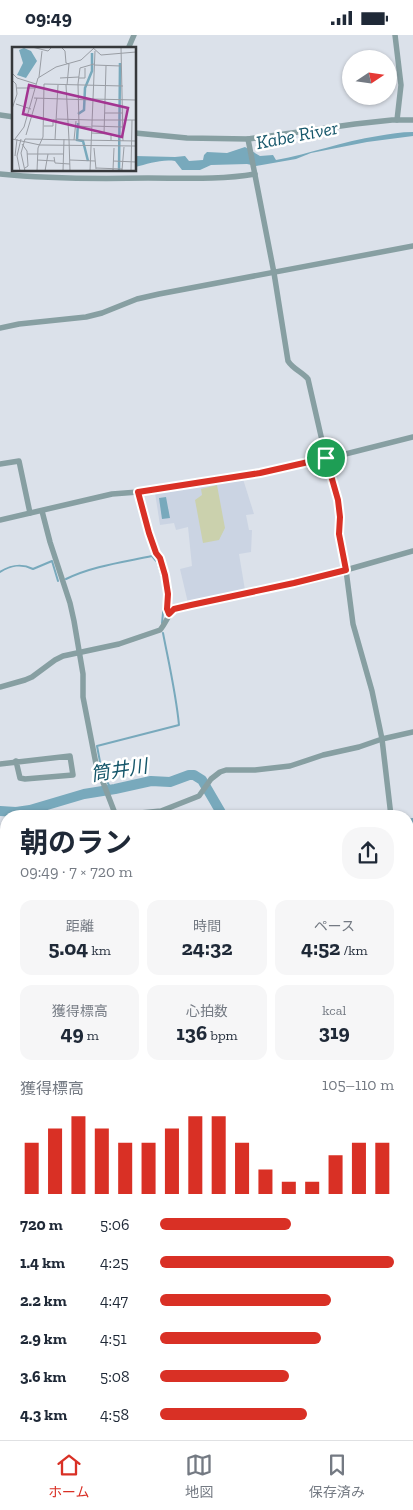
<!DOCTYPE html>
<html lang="ja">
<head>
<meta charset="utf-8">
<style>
  :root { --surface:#fff; --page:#f6f6f7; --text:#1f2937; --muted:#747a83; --line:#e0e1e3; --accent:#d93025 }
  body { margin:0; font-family:"Zilla Slab","Noto Sans JP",serif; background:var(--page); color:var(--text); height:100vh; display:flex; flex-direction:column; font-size:19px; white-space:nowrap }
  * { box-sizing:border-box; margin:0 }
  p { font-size:16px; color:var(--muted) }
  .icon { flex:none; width:28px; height:28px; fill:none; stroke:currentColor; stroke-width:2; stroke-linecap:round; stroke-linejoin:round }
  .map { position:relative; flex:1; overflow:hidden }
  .drawer { position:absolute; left:0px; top:775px; width:414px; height:630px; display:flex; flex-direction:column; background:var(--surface); border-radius:20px 20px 0 0; box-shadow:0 1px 4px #0004 }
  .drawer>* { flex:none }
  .needle { width:32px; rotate:77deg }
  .controls { position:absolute; left:342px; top:15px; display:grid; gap:10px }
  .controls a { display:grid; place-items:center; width:55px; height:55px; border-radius:50%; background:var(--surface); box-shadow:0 1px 4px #0004; font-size:25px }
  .pin { position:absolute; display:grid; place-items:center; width:42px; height:42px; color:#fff; margin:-21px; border:2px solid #fff; border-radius:50%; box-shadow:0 1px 5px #0007 }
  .round { display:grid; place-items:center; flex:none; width:52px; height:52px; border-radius:20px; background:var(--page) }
  .overview { display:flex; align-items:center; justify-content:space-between; height:85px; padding:0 20px }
  h1 { font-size:28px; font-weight:700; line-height:38px }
  .stats { display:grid; grid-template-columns:repeat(3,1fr); gap:8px; height:85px; padding:5px 20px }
  .stats div { display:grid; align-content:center; border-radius:12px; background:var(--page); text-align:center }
  .stats b { font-size:21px; font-weight:700 }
  .stats small { font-size:14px; font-weight:400 }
  .stats p { font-size:14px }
  .chart { height:140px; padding:10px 20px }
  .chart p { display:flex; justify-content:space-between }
  .chart svg { width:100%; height:90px; margin-top:5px; stroke:var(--accent); stroke-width:6 }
  ul { padding:0 20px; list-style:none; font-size:16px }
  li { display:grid; grid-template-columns:80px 60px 1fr; align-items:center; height:38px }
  li i { height:12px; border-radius:6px; background:var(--accent) }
  .status { display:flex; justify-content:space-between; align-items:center; height:35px; padding:0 25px; background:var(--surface); direction:ltr }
  .status svg { height:14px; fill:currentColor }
  .tabs { display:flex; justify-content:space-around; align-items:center; height:70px; border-top:1px solid var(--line); background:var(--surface); font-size:14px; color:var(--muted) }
  .tabs a { display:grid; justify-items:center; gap:2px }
  .tabs .current { color:var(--accent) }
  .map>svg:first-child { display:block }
</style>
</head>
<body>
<div class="status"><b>09:49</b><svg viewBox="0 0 49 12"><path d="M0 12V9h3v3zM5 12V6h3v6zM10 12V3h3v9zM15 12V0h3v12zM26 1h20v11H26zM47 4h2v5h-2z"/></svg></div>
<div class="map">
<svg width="413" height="1405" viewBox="0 0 413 1405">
  <rect width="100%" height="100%" fill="#dbe1ea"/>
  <!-- commercial -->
  <polygon fill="#e4d4c2" points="0,923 2,923 2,925 6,924 6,964 0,966"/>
  <!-- built -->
  <polygon fill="#cbd4e3" points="243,444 254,479 246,480 249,495 252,495 251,517 239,519 245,555 188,568 180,534 192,531 188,492 176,495 174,488 160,490 155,458"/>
  <!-- green -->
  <polygon fill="#cbd1ad" points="217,450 225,493 219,505 203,508 195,465 202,460 201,454"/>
  <!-- water -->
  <g fill="#78a9bc">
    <path d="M413,97V101L367,107L311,118L296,124L256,131L247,129L211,130L200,135H182L175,126C161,124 148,129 135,132V121L175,122L185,121L189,126L203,125L204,120L207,117L227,118L245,112L260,121L273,120L276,125C310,119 343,106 378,101C390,99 401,97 413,97Z"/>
    <polygon points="166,462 170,483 162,484 159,463"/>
  </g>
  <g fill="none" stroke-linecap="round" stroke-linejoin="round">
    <!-- stream -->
    <g stroke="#78a9bc" stroke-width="2">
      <path d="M0,537C11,530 21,528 33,534L52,526L58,546"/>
      <path d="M66,544C92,531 124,527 152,521L157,527L164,549"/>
      <polyline points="162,588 165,558"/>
      <path d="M111,754L102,737L97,711L179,690C176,659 169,629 163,598"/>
    </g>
    <!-- river -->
    <g stroke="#78a9bc" stroke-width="10">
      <polyline points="0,776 16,777 30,775 84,759 115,754 151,746 170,747 189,740 194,740 202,745 223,781"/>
      <polyline points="408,789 413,788"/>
      <polyline points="408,1274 413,1273"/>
      <polyline points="0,1364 6,1364"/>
    </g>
    <!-- minor -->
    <g stroke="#879fa2" stroke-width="5.5">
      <polyline points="395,0 401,50 397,85"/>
      <polyline points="128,14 134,0"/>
      <polyline points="0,80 14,82"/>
      <polyline points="135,98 187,103 248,104 355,89 392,85 413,85"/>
      <path d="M248,104L274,238L288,326C293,334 302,337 308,344L326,423L338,465L340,482L339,499L346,535L353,589L372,656L382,704L391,781"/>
      <path d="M0,139C49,144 99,144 148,143C183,143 220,145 255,139"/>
      <polyline points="0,293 19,289 86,282 102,278 137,264 159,259 413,211"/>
      <polyline points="0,429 19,426 30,478"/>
      <polyline points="138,457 149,498 156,518 160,523 165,540 168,559 167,574 169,579"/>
      <polyline points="42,476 50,507 70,568 74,586 83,639 83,662 96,729 116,781"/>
      <polyline points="0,485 112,459 151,456 294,432 413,402"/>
      <path d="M0,652L25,645L32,642L55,625L63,621L119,609L160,595C166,588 168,580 174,574L346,535L413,516"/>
      <polyline points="0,729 70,721 73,740 25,744 20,743 16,726"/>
      <polyline points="109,781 161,776 199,761 211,744 220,737 226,735 255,735 290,731 323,720 359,712 382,704 413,697"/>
      <polyline points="408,819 410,837 412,887"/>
      <polyline points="408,1078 413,1077"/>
      <polyline points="0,1153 6,1152"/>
      <polyline points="0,1199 4,1220 6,1248"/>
      <polyline points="408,1337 413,1336"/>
      <polyline points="330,1399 332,1405"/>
      <polyline points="110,1405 137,1399"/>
      <polyline points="242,1405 242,1399"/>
    </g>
    <!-- primary -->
    <g stroke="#3b676d" stroke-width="9">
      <polyline points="408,888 413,887"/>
      <polyline points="0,968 6,967"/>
    </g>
  </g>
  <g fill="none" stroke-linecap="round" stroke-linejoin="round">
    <defs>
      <polygon id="route" points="326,423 338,465 340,482 339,499 346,535 294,548 191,570 174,574 169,579 167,574 168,559 165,540 160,523 156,518 149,498 138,457 260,438"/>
    </defs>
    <!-- route casing -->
    <use href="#route" stroke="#fff" stroke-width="10"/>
    <!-- route -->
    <use href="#route" stroke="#d93025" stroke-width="6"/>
  </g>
  <g text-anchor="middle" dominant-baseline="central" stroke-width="5" stroke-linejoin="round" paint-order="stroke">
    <!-- water labels -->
    <g font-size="19" font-style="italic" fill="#16576b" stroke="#fff">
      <text transform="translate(297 100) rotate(-11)">Kabe River</text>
      <text transform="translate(119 735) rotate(-9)">筒井川</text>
    </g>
  </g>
  <!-- overview -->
  <g transform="translate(12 12)">
    <rect width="124" height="124" fill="#dbe1ea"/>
    <path d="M12,1L19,4L25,14L14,31L5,28L11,16L7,3Z" fill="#78a9bc"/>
    <path fill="none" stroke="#78a9bc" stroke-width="2.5" d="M66,67L72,63L73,41L80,24V6M66,76L65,93L71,94L76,114M107,124L108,16"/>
    <path fill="none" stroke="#999da4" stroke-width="1" d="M20,0L36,4L40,0M49,0L53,4L54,16L57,17L55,38M80,0L89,8L124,5M109,0L111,94M82,18L109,19M0,26L5,31L24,37M27,30L30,4M48,31L67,30M67,31H73V21M0,33L4,37L5,47L0,62M54,38L57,93M5,41H23M22,51L80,53M80,52L124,53M4,57L19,62M93,66H111M45,72L79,73M79,73H124M32,79H41V73H45M80,79L111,80M79,80L67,79L66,37L68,21L82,17M79,86L99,87V93M92,87L94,19M14,88L25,51M0,92L28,98L124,99M3,92L12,80L26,31L44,20L69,13L82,1M43,93L46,38M57,93L58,124M62,93L64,74M10,97L15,104L16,119L13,121M82,101L84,122M15,107H51M3,109L5,92M42,110L43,116L58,117M25,113L43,114M58,113L83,114M101,114L124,115M84,121L110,122M101,123L102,101M110,123L112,100M8,124L5,109L9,92M13,124L9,106L13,92L124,94M25,124L26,101L31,90L32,37L111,39M33,124L36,107M51,124L52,92M68,124H99M78,124L83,4M119,124L120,73"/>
    <path fill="#a33491" fill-opacity="0.15" stroke="#a33491" stroke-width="2.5" d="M17,38L116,61L110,90L11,67Z"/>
    <rect width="124" height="124" fill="none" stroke="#36383b" stroke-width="2.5"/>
  </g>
</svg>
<div class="controls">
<a><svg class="needle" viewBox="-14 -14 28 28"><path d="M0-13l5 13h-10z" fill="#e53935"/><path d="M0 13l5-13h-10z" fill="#747a83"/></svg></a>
</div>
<div class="pin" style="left:326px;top:423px;background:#1e9e55"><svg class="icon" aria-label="arrive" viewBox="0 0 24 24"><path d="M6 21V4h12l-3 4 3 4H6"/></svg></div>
<section class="drawer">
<div class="overview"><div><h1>朝のラン</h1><p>09:49 · 7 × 720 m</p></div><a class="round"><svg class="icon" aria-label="share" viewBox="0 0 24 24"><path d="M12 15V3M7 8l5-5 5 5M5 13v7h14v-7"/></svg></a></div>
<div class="stats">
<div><p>距離</p><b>5.04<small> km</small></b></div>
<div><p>時間</p><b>24:32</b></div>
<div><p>ペース</p><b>4:52<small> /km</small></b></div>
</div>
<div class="stats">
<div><p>獲得標高</p><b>49<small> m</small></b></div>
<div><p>心拍数</p><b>136<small> bpm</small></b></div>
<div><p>kcal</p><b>319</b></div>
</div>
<div class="chart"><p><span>獲得標高</span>105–110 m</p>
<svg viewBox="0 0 160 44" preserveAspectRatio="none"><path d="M5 44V19M15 44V12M25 44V6M35 44V12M45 44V19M55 44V19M65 44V12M75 44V6M85 44V6M95 44V19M105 44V32M115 44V38M125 44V38M135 44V25M145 44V19M155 44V19"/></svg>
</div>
<ul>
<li><b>720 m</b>5:06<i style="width:56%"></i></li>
<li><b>1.4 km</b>4:25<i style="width:100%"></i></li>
<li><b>2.2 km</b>4:47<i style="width:73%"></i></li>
<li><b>2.9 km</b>4:51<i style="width:69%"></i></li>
<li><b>3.6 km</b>5:08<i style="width:55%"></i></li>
<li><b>4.3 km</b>4:58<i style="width:63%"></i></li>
</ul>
</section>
</div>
<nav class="tabs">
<a class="current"><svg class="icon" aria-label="home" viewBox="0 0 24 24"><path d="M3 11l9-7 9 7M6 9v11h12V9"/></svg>ホーム</a>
<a><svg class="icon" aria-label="map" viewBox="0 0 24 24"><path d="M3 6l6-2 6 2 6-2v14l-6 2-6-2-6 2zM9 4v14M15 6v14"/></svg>地図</a>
<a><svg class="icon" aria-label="saved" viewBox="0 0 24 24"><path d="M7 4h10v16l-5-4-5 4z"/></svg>保存済み</a>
</nav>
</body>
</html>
